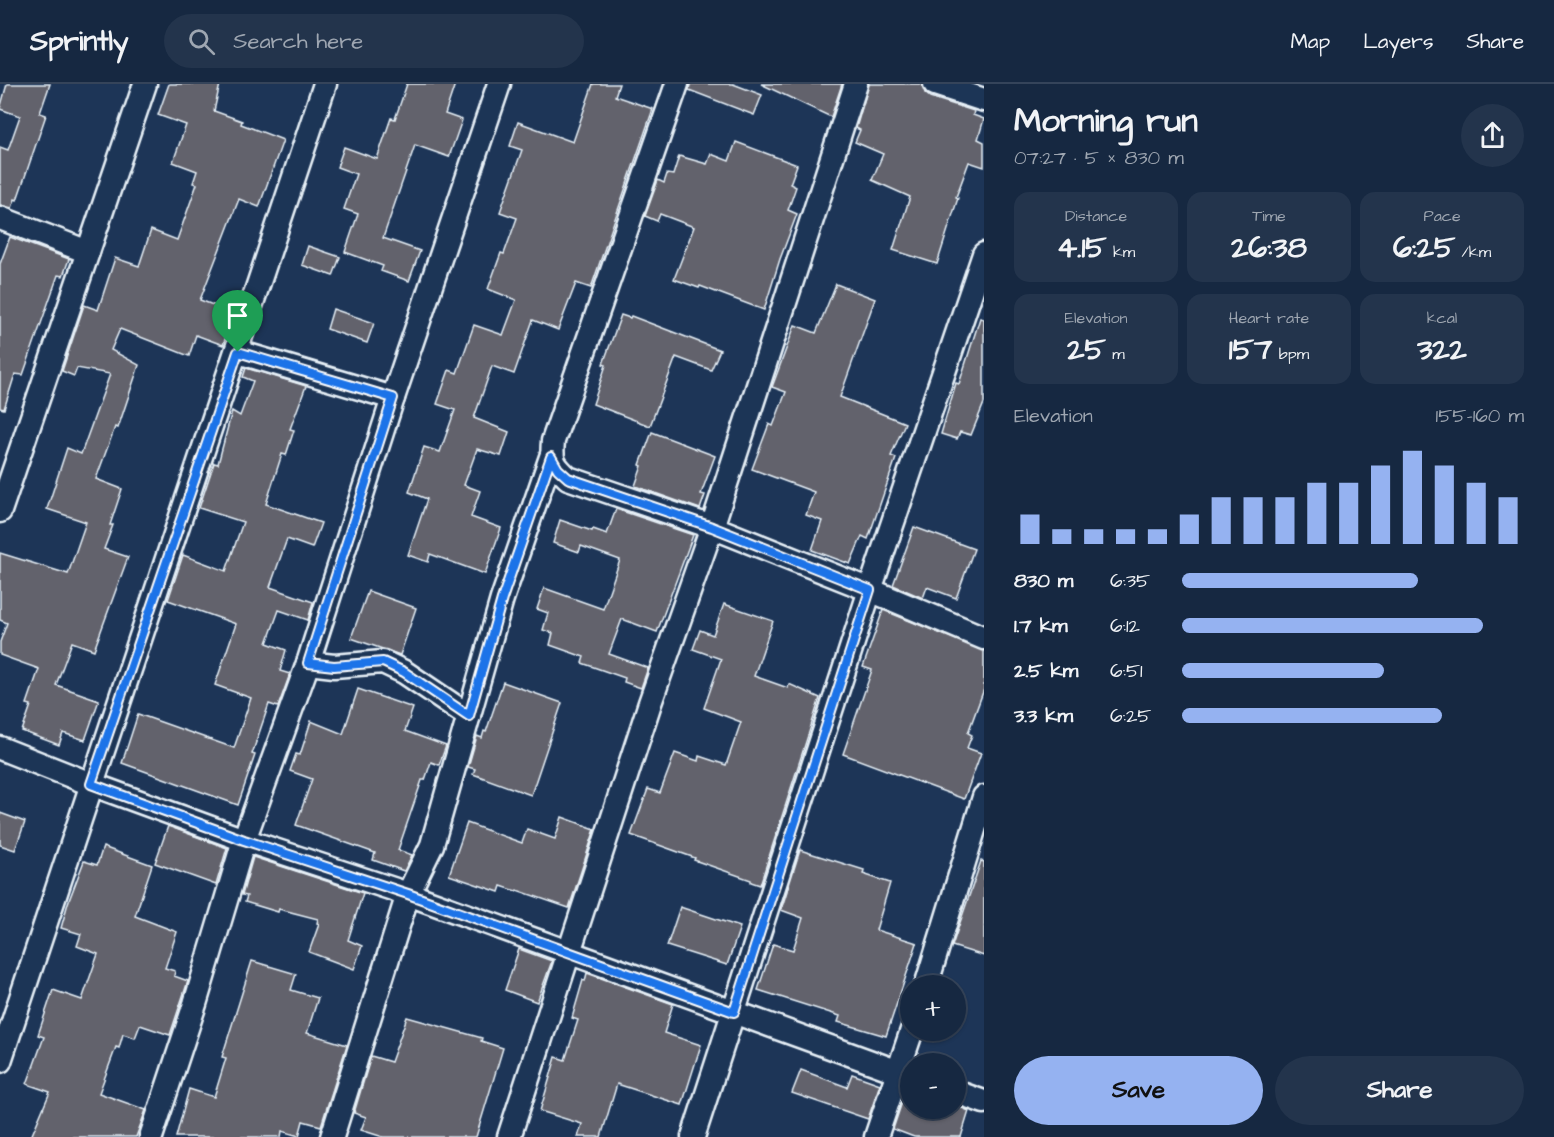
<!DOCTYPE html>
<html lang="en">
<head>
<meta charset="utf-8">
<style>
  :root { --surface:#162841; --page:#23344c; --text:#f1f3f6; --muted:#9ea6b1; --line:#35445a; --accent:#95b2f1 }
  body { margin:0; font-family:"Architects Daughter",sans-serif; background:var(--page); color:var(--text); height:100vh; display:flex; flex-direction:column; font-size:22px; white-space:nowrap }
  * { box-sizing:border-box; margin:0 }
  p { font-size:20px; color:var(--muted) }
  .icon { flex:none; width:33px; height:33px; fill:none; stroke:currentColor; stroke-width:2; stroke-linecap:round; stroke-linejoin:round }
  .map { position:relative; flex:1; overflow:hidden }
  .drawer { display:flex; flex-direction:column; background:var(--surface); width:570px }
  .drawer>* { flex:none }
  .buttons { position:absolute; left:900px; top:891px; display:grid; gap:12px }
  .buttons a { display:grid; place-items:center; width:66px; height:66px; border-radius:50%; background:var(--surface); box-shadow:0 2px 4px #0004,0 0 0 2px var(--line); font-size:30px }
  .pin { position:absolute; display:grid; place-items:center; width:51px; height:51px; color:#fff; margin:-62px -26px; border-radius:50% 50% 50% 0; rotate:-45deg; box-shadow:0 0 6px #0007 }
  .pin .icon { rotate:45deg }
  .round { display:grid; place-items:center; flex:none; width:63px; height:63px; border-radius:32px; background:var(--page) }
  .head { display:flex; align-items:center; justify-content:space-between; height:102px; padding:0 30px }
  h1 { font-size:33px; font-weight:800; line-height:45px }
  .metrics { display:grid; grid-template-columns:repeat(3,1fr); gap:9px; height:102px; padding:6px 30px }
  .metrics div { display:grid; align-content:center; border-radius:15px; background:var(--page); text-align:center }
  .metrics b { font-size:30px; font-weight:800 }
  .metrics small { font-size:16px; font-weight:400 }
  .metrics p { font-size:16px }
  .chart { height:168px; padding:12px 30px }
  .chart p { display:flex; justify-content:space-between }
  .chart svg { width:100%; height:108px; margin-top:6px; stroke:var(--accent); stroke-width:6 }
  .action { display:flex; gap:12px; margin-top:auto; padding:12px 30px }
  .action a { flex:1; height:69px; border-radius:36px; background:var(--accent); color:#111; font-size:24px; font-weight:800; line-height:69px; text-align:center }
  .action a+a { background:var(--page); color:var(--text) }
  ul { padding:0 30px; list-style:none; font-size:20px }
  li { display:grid; grid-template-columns:96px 72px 1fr; align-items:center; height:45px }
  li i { height:15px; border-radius:8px; background:var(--accent) }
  header { display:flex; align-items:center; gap:36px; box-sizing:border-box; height:84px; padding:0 30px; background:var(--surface); border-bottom:2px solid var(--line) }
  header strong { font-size:28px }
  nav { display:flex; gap:33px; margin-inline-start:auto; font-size:21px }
  .search { width:420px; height:54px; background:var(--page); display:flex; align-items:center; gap:15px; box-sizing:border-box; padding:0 21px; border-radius:33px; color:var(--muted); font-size:22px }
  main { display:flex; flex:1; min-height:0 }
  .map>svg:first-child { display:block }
</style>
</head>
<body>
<header>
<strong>Sprintly</strong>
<div class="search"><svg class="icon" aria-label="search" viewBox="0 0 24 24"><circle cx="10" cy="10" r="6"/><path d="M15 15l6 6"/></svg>Search here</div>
<nav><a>Map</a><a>Layers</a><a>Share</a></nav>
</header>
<main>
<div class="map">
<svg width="984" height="1053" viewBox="0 0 984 1053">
  <rect width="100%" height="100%" fill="#1d3557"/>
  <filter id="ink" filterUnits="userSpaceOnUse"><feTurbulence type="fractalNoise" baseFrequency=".0167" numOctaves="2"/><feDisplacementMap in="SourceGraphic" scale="12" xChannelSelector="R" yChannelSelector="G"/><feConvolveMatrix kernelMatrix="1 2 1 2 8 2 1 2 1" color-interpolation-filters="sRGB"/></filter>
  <g filter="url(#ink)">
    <!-- building -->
    <g fill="#62626c" stroke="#e8f1f8" stroke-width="1.5">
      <polygon points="7,0 50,0 40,29 46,31 17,116 15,115 12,124 0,121 0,63 8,66 20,32 0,25"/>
      <polygon points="169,0 220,0 214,27 242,37 241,40 283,56 259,123 239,115 200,216 234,229 223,261 196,251 189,272 120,245 111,266 139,281 118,344 115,343 96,395 122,405 110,441 113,441 104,465 128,473 94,566 72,558 56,601 99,616 85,656 63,649 59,661 22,647 31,621 27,620 39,585 0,571 0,558 7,539 0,536 0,469 68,490 86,438 47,425 67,364 81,370 110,290 77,284 74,292 62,287 84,221 98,226 115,174 139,182 151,146 177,156 197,100 193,99 197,87 173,78 186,41 158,31"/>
      <polygon points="407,0 455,0 445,30 462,36 449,73 415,61 383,154 420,167 409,197 381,187 383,182 345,168 358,130 344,125 356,90 337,83 344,63 377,75 391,34 395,35"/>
      <polygon points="593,0 619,0 615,12 653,25 591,204 576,199 558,246 533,236 514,290 492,282 474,334 509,348 501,372 477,365 464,401 480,407 471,433 501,444 485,490 430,470 428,478 408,471 427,415 409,408 424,363 440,368 455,326 437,320 449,286 457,289 474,241 503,251 516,216 488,205 501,169 504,170 517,134 500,128 522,66 510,62 518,38 573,58"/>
      <polygon points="690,0 733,0 762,11 754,31 689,6"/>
      <polygon points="761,0 842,0 831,33"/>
      <polygon points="869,0 922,0 925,9 930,13 974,27 973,31 984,35 978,55 984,58 984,83 969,78 956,113 958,114 937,180 893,166 910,113 872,96 883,70 855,58 860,46 856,44"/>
      <polygon points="736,58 797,81 790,100 796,103 788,126 797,130 780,175 764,226 700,202 699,204 674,195 694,143 660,130 657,137 645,132 658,96 664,99 667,90 673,91 679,72 707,80 711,70 729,77"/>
      <polygon points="10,153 69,175 63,192 58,191 23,291 15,290 4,325 0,324 0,180"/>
      <polygon points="308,162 340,173 333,192 302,181"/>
      <polygon points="836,200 875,215 840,313 905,339 891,372 896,374 868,455 862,452 850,480 812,466 822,437 806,431 814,408 752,385 769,340 773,342 786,308 772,303 795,241 816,249"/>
      <polygon points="333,225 374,239 367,259 327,245"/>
      <polygon points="621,231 630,234 631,232 720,266 711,286 676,273 650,342 593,320 606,281 603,280"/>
      <polygon points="980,234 984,235 984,319 971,351 960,348 957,355 941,350 956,299 959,300"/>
      <polygon points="246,284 306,302 290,345 294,346 286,371 282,370 266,420 321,439 312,464 287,455 270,503 313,518 308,536 279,526 267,559 286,566 280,587 290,590 278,623 269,620 252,670 255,671 238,721 122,679 138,630 234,664 251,614 215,601 236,540 168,516 183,471 226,487 243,438 199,424 214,379 218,380 232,327 240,332 253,297 243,293"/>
      <polygon points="652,348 715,372 701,410 705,411 700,425 635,402 642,382 640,381"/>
      <polygon points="616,425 693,451 657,548 622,535 609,570 648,584 641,604 624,598 625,594 582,579 584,573 550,561 553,549 543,546 548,529 537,525 544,504 603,525 620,476 581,462 579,468 553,459 560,436 592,447 593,445 607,450"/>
      <polygon points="914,443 974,465 956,514 927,503 923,514 893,501"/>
      <polygon points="368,507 416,524 400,571 351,554"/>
      <polygon points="724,520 773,537 754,592 788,604 789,600 820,614 760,801 751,798 751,796 694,776 695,774 631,751 648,705 660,709 675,669 698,677 699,672 726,681 741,638 704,624 721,575 693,565 700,546 713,551"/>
      <polygon points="883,526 984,567 984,605 968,649 972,651 967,664 981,669 964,715 843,670 872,586 863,583"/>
      <polygon points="503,598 562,619 531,711 473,690 475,685 468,683 477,652 482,654 484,647 486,648"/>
      <polygon points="358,605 413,624 405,647 446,662 439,681 431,678 425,696 422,696 398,766 412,771 404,787 373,776 375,769 296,741 312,695 290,687 296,670 300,671 311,637 343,650"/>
      <polygon points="0,729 25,738 15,766 0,761"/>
      <polygon points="562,733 595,745 569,824 517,806 516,807 501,802 499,808 449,791 467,739 522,759 527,745 555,755"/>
      <polygon points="168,742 227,764 216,801 155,779"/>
      <polygon points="103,763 152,781 135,832 177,848 165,884 175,887 174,892 188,897 170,951 140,941 135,954 123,950 119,964 116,963 99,1009 146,1026 136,1053 31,1053 50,1008 27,1000 44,953 38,951 53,906 82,916 98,870 77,862 81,850 61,844 68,819 84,777 97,781"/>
      <polygon points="800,766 864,786 863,790 890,799 876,846 917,859 886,952 838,938 840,932 758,906 773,860 793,866 803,834 781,826"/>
      <polygon points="253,773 363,809 348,856 362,862 354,885 309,868 319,840 317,839 318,835 279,825 278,828 245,818 247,812 242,811"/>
      <polygon points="981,777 984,778 984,872 952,862"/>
      <polygon points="680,823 740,843 727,881 667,862"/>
      <polygon points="519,865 552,877 537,918 505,906"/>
      <polygon points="252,877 296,890 291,906 318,914 307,949 347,961 321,1042 303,1037 299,1052 282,1047 281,1053 176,1053 189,1005 214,1013 226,974 222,973"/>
      <polygon points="587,889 673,920 664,949 701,961 682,1021 617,1000 601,1053 578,1053 582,1040 540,1027 556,973 565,976 578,936 572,934 583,896 585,897"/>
      <polygon points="407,933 482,954 481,957 503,964 476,1053 383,1053 361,1046 366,1033 354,1029 371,972 391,978"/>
      <polygon points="801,986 847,1003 852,990 880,1000 868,1035 792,1009"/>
      <polygon points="905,1009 910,1011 910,1024 962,1024 969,1027 961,1053 914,1053 893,1045"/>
    </g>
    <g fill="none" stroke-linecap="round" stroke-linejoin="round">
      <defs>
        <g id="street">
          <path d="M677,0L553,357C551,377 553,380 568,394L712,443L870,506L984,554"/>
          <polyline points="935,0 984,16"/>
          <polyline points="0,134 88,168"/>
          <polyline points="238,268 393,314"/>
          <polyline points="0,427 145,0"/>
          <polyline points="308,579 334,582 383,578 404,588 469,632"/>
          <polyline points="0,664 91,700 244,756 408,810 910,992"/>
          <polyline points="926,902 984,713"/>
          <path d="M0,977C107,651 219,327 325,0"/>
          <polyline points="956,1008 984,1018"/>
          <polyline points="151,1053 195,920 244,756 308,579 393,314 499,0"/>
          <polyline points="332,1053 408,810 432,761 502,515 551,373"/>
          <polyline points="509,1053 650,619 712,443 856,0"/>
          <polyline points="693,1053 870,506 984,170"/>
          <polyline points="876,1053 912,946"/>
        </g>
      </defs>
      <!-- street casing -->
      <use href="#street" stroke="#e8f1f8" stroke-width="27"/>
      <!-- street -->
      <use href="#street" stroke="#1d3557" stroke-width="22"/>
    </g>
  </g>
  <g fill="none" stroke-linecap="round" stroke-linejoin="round" filter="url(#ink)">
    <defs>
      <polygon id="route" points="238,268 393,314 308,579 334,582 383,578 404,588 469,632 502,515 551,373 558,385 568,394 712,443 870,506 734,928 408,810 244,756 91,700"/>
    </defs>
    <!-- route casing -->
    <use href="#route" stroke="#fff" stroke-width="12"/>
    <!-- route -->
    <use href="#route" stroke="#1a73e8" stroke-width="8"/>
  </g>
</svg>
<div class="buttons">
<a>+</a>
<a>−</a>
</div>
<div class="pin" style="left:238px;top:268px;background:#1e9e55"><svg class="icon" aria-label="arrive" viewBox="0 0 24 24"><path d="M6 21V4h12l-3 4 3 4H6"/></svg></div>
</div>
<section class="drawer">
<div class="head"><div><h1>Morning run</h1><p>07:27 · 5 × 830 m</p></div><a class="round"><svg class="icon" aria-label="share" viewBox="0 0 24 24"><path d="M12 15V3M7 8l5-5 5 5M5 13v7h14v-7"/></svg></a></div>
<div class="metrics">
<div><p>Distance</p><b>4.15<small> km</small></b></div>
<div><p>Time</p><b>26:38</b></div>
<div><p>Pace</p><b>6:25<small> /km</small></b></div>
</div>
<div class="metrics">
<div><p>Elevation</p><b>25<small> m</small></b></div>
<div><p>Heart rate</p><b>157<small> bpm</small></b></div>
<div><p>kcal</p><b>322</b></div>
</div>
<div class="chart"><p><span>Elevation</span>155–160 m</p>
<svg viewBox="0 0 160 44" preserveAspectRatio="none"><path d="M5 44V32M15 44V38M25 44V38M35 44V38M45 44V38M55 44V32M65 44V25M75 44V25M85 44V25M95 44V19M105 44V19M115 44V12M125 44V6M135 44V12M145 44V19M155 44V25"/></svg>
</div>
<ul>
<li><b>830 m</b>6:35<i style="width:69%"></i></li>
<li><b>1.7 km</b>6:12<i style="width:88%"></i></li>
<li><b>2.5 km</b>6:51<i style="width:59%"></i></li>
<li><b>3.3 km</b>6:25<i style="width:76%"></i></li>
</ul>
<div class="action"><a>Save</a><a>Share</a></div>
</section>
</main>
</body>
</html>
